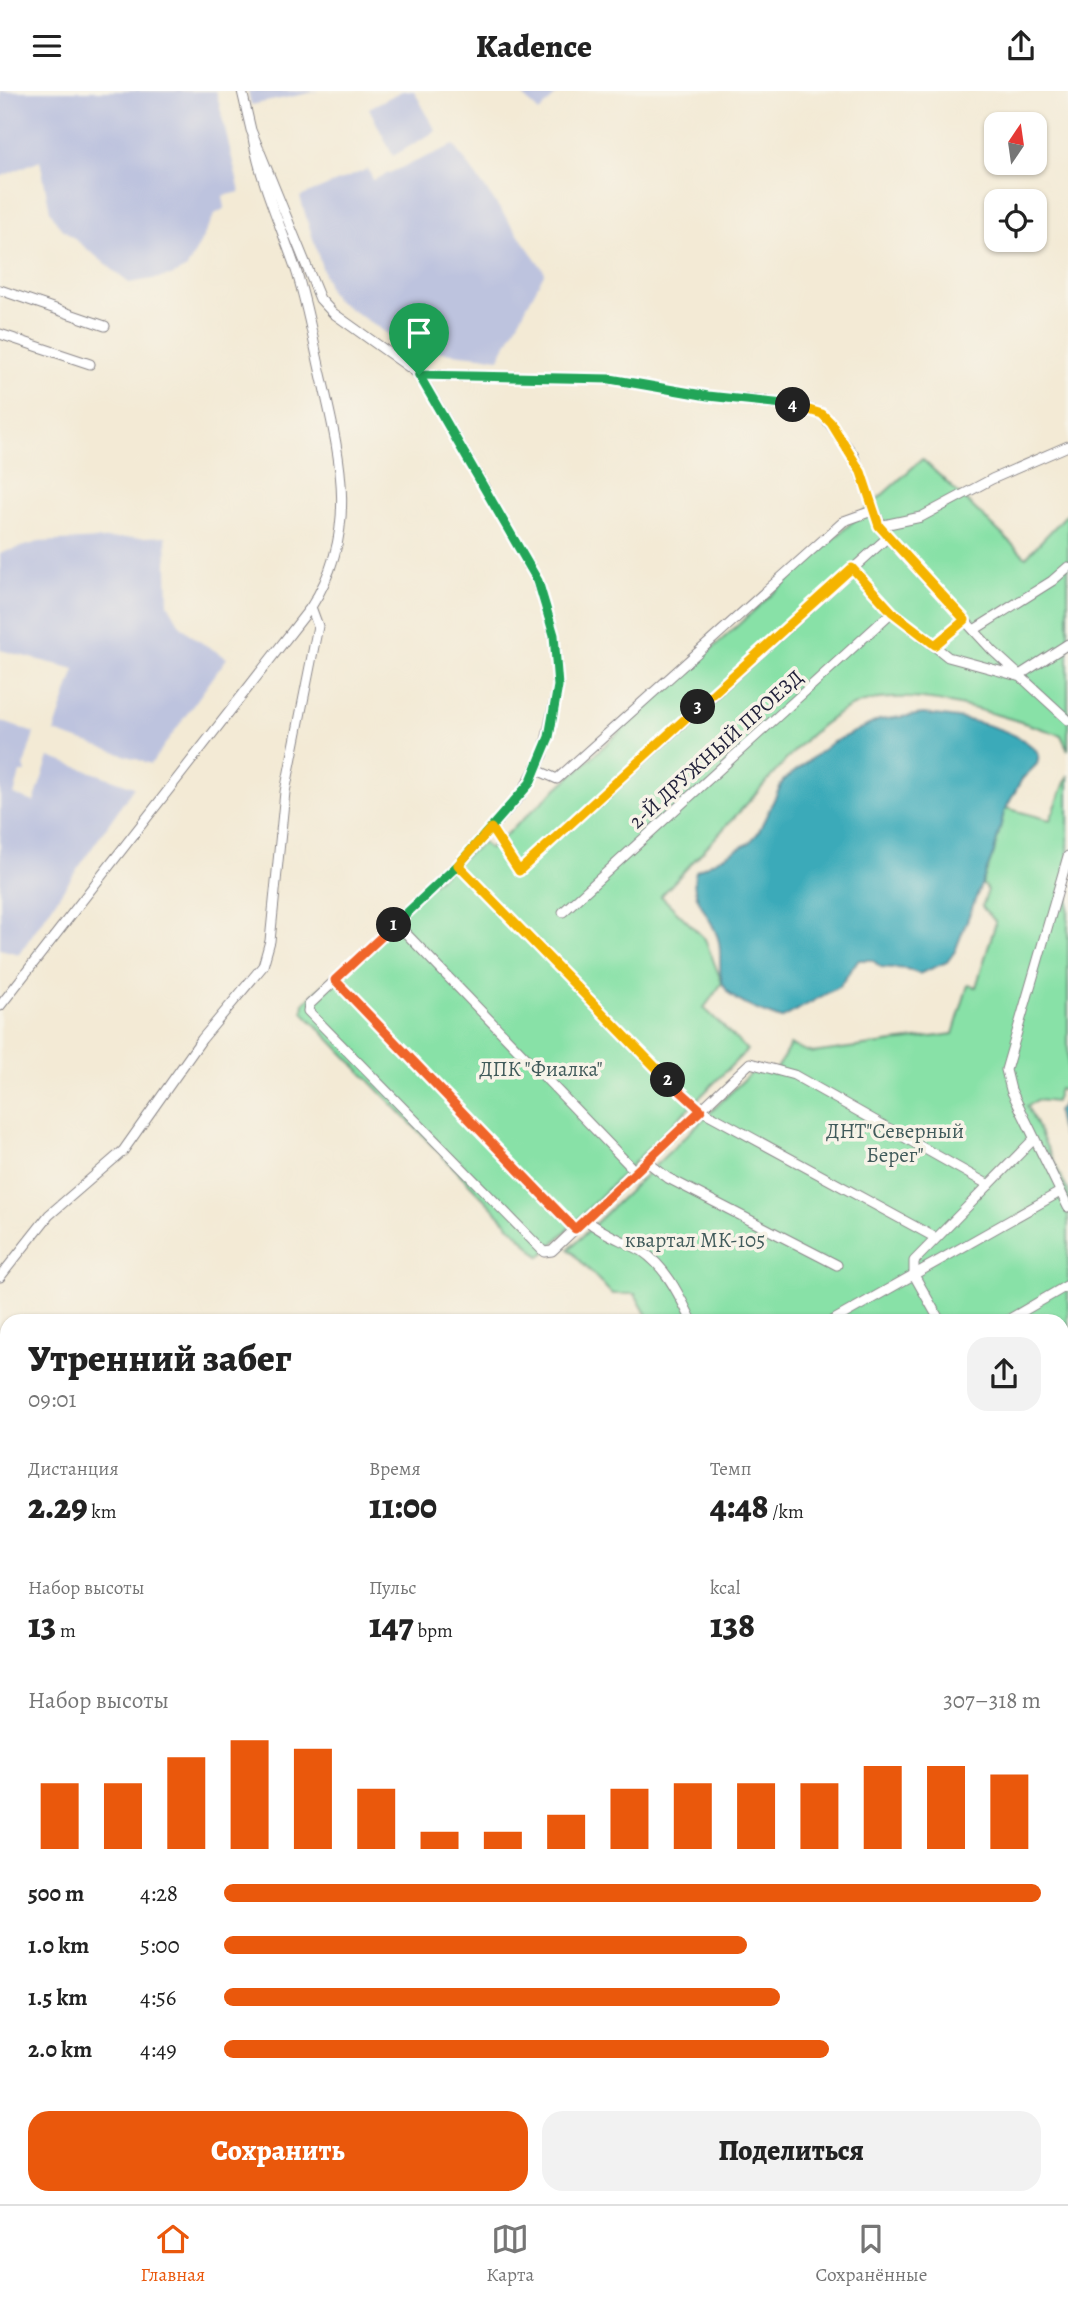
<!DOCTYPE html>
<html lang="ru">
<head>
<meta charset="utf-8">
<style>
  :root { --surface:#fff; --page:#f2f2f2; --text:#222; --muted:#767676; --line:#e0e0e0; --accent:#ea580c }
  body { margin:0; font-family:Alegreya,serif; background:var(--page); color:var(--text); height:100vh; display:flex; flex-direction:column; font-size:26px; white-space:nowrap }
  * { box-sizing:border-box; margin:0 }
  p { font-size:23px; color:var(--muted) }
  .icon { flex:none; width:38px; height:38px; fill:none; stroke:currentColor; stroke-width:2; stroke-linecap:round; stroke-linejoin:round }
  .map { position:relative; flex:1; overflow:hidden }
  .details { position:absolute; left:0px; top:1223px; width:1069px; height:891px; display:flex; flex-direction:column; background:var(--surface); border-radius:21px 21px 0 0; box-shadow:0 2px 5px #0004 }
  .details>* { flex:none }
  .needle { width:46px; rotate:13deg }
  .buttons { position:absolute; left:984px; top:21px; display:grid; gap:14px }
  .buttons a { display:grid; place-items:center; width:63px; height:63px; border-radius:14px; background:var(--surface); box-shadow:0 2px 5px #0004; font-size:35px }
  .pin { position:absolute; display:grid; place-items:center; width:60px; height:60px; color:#fff; margin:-72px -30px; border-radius:50% 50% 50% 0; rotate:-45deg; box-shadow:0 0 7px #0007 }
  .pin .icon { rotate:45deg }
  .km { position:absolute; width:35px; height:35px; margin:-18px; border-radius:50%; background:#222; color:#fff; font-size:19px; line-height:35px; text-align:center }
  .round { display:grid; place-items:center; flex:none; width:74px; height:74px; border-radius:21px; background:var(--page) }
  .summary { display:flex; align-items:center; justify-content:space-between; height:119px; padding:0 28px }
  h1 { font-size:38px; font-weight:800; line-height:52px }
  .figures { display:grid; grid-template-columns:repeat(3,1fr); gap:10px; height:119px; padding:7px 28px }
  .figures div { display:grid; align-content:center }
  .figures b { font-size:35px; font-weight:800 }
  .figures small { font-size:19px; font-weight:400 }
  .figures p { font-size:19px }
  .chart { height:196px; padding:14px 28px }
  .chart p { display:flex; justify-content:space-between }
  .chart svg { width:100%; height:126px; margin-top:7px; stroke:var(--accent); stroke-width:6 }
  .action { display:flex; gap:14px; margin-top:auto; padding:14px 28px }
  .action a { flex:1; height:80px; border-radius:21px; background:var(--accent); color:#fff; font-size:28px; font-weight:800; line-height:80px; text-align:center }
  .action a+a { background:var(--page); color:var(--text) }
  ul { padding:0 28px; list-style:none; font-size:23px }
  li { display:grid; grid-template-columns:112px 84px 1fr; align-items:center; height:52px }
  li i { height:18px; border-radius:9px; background:var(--accent) }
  header { display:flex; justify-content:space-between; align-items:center; height:91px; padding:0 28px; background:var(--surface); font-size:32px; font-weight:800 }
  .tabs { display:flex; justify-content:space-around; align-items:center; height:98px; border-top:2px solid var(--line); background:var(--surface); font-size:19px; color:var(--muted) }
  .tabs a { display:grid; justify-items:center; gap:4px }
  .tabs .active { color:var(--accent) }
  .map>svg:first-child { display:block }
</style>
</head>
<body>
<header><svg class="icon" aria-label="menu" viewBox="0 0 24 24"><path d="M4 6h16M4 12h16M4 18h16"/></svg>Kadence<svg class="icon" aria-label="share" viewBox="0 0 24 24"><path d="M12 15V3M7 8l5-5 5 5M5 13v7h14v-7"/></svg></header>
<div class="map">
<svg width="1068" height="2113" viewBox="0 0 1068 2113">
  <rect width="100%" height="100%" fill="#f7f3e8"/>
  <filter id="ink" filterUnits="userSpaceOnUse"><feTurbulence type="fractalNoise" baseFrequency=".0143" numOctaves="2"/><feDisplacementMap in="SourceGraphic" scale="14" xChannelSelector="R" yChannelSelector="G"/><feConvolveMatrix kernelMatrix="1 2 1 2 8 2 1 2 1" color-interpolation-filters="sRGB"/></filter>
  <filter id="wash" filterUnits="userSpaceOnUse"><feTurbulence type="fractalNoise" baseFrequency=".00686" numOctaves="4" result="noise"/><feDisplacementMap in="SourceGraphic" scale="28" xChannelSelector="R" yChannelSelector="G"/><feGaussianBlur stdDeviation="1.57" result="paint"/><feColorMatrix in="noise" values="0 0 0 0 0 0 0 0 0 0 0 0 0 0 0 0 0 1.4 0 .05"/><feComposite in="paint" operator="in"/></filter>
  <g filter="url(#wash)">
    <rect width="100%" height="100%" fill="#f3ead5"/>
    <!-- industrial -->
    <g fill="#bdc3de">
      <polygon points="0,0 216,0 240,101 223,105 225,117 215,123 187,177 171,185 129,192 59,135 50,120 40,69 0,86"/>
      <polygon points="248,0 319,0 251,14"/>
      <polygon points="402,0 414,0 436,40 393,65 369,17"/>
      <polygon points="518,0 560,0 539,21"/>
      <polygon points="454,54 545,181 499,267 423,259 391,245 335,208 329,199 300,106 368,78 373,89"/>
      <polygon points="166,445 168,513 180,534 194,547 227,567 151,673 54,641 75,578 0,559 0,462 39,451"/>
      <polygon points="0,630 34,642 24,674 26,682 20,682 14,704 34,711 49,666 134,696 19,863 0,858"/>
    </g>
    <!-- green -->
    <g fill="#88e1a7" stroke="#558271" stroke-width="2">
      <path d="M922,368L1026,466L1068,422V659L1061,644C1006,626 914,593 858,613C817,628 784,672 755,704C724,737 693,771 661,805L705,848L722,892L704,917L747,959L540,1166L303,921L304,912L454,773L483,752L490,758Z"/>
      <polygon points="1068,684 1068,1001 1059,998 1055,1011 1037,1009 1027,1015 1068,1100 1068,1263 1062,1264 1062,1230 650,1230 635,1203 612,1203 569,1158 756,977 774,983 790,954 812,962 953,943 968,894 976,896 996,831 982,816 988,799 982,793 994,761 1004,721 1006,717 1050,729"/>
    </g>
    <!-- water -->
    <g fill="#3baab9" stroke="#2e667a" stroke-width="2">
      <path d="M923,623C955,625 1019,636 1039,663L1037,673L1022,688L1004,721L994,761L955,860L947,871L919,883L907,878L881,876L872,869H858L840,895L781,928C765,922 732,912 724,895C717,882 722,865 719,851C714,826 687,807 696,780L749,752L758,742L783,690L831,652L879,629Z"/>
      <polygon points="1068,1007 1068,1056 1060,1037 1057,1021"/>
      <polygon points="1068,1263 1068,1475 1062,1482 1062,1264"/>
    </g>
  </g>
  <g filter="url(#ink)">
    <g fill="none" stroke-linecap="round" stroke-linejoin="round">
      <defs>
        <g id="minor">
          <polyline points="242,0 251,39 320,208 333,222 420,284 538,490 554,544 558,595 543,664 520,705 458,774 309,914 308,920 544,1161 552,1160 750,972 794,984 989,1094"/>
          <polyline points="0,199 105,235"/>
          <polyline points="0,243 90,273"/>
          <polyline points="420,284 610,288 708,305 798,314 822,323 853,363 883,441 993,560 1068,629"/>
          <polyline points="879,435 921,426 992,388 1068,355"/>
          <polyline points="852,477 892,521 948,566 1018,585 1068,553"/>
          <polyline points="974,539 1052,490 1068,476"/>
          <polyline points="935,554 965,529"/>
          <polyline points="537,679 557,688 844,430 872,420"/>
          <polyline points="491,736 519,780 888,446"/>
          <polyline points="1068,765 1006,979 1011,999 1068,1116"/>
          <polyline points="458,774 674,995 701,1019 936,1147"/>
          <polyline points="563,821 892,521"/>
          <polyline points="396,832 635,1080"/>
          <polyline points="335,889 575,1138"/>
          <path d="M0,915L311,516C360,440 340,366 321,283C313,249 307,213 296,179C281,135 261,93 253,47"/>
          <polyline points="646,1070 668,1087 837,1174"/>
          <path d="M585,1128C604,1144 621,1148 642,1160C667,1177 679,1204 692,1230"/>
          <polyline points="0,1186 49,1124 123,1060 202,948 263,875 270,850 285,701 318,535 311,516"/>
          <polyline points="832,1230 1060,1101"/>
          <polyline points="940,1230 914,1184 914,1170 1034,1048"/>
          <polyline points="1006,1230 1068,1194"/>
          <polyline points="0,1907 7,1911"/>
        </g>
      </defs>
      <!-- minor casing -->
      <use href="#minor" stroke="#8a8688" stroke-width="11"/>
      <!-- minor -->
      <use href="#minor" stroke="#fff" stroke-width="9"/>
    </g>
  </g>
  <g fill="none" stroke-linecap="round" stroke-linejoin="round" filter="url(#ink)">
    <defs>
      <polyline id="split-1" points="394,834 458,774 530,692 549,646 558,595 554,544 538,490 419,284"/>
      <polyline id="split-2" points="394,834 335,889 575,1138 701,1019 668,989"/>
      <polyline id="split-3" points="668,989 458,774 491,737 519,780 698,616"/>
      <polyline id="split-4" points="698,616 852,477 892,521 935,554 965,529 879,435 861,381 831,332 822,323 793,314"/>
      <polyline id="split-5" points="419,284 610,288 708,305 793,314"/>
    </defs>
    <!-- split-1 casing -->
    <use href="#split-1" stroke="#fff" stroke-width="14"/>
    <!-- split-2 casing -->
    <use href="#split-2" stroke="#fff" stroke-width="14"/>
    <!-- split-3 casing -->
    <use href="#split-3" stroke="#fff" stroke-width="14"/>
    <!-- split-4 casing -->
    <use href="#split-4" stroke="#fff" stroke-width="14"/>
    <!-- split-5 casing -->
    <use href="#split-5" stroke="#fff" stroke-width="14"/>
    <!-- split-1 -->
    <use href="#split-1" stroke="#22a559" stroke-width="9"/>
    <!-- split-2 -->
    <use href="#split-2" stroke="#f0652b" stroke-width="9"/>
    <!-- split-3 -->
    <use href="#split-3" stroke="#f5b400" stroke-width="9"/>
    <!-- split-4 -->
    <use href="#split-4" stroke="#f5b400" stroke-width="9"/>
    <!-- split-5 -->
    <use href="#split-5" stroke="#22a559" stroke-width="9"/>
  </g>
  <g text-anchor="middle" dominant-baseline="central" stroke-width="7" stroke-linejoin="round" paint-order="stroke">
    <!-- street labels -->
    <g font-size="21" fill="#22223b" stroke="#f7f3e8">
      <text transform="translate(716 658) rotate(-42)">2-Й ДРУЖНЫЙ ПРОЕЗД</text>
    </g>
    <!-- park labels -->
    <g font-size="21" fill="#415b5b" stroke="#f7f3e8">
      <text x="541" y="978">ДПК "Фиалка"</text>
      <text x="895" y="1040">ДНТ"Северный<tspan x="895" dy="24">Берег"</tspan></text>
      <text x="695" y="1149">квартал МК-105</text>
    </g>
  </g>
</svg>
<div class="buttons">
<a><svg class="needle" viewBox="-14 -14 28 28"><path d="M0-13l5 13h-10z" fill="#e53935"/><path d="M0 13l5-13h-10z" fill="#767676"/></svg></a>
<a><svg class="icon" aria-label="locate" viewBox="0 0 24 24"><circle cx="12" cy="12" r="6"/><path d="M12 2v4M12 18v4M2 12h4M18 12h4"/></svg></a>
</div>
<div class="pin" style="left:419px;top:284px;background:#1e9e55"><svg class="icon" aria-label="arrive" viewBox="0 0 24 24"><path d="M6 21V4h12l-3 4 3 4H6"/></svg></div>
<b class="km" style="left:394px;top:834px">1</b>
<b class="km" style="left:668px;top:989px">2</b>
<b class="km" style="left:698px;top:616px">3</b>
<b class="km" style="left:793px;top:314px">4</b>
<section class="details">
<div class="summary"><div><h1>Утренний забег</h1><p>09:01</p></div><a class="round"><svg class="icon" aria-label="share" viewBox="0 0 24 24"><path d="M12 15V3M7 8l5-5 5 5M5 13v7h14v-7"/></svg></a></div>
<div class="figures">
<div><p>Дистанция</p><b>2.29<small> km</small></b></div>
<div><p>Время</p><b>11:00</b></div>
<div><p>Темп</p><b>4:48<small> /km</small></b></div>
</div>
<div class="figures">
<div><p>Набор высоты</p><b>13<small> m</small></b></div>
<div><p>Пульс</p><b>147<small> bpm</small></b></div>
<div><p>kcal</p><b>138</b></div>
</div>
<div class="chart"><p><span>Набор высоты</span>307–318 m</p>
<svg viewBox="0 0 160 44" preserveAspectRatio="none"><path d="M5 44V21M15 44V21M25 44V12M35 44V6M45 44V9M55 44V23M65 44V38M75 44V38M85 44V32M95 44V23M105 44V21M115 44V21M125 44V21M135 44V15M145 44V15M155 44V18"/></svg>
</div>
<ul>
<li><b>500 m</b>4:28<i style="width:100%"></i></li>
<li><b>1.0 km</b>5:00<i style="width:64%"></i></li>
<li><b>1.5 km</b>4:56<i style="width:68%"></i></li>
<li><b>2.0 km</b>4:49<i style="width:74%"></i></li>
</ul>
<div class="action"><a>Сохранить</a><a>Поделиться</a></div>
</section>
</div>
<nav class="tabs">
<a class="active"><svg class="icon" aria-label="home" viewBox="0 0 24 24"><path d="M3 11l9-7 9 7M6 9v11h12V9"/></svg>Главная</a>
<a><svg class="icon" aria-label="map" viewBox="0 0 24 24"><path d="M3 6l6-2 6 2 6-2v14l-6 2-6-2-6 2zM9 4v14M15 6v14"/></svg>Карта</a>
<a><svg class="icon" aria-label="saved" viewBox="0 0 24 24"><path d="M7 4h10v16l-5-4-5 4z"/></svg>Сохранённые</a>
</nav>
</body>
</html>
